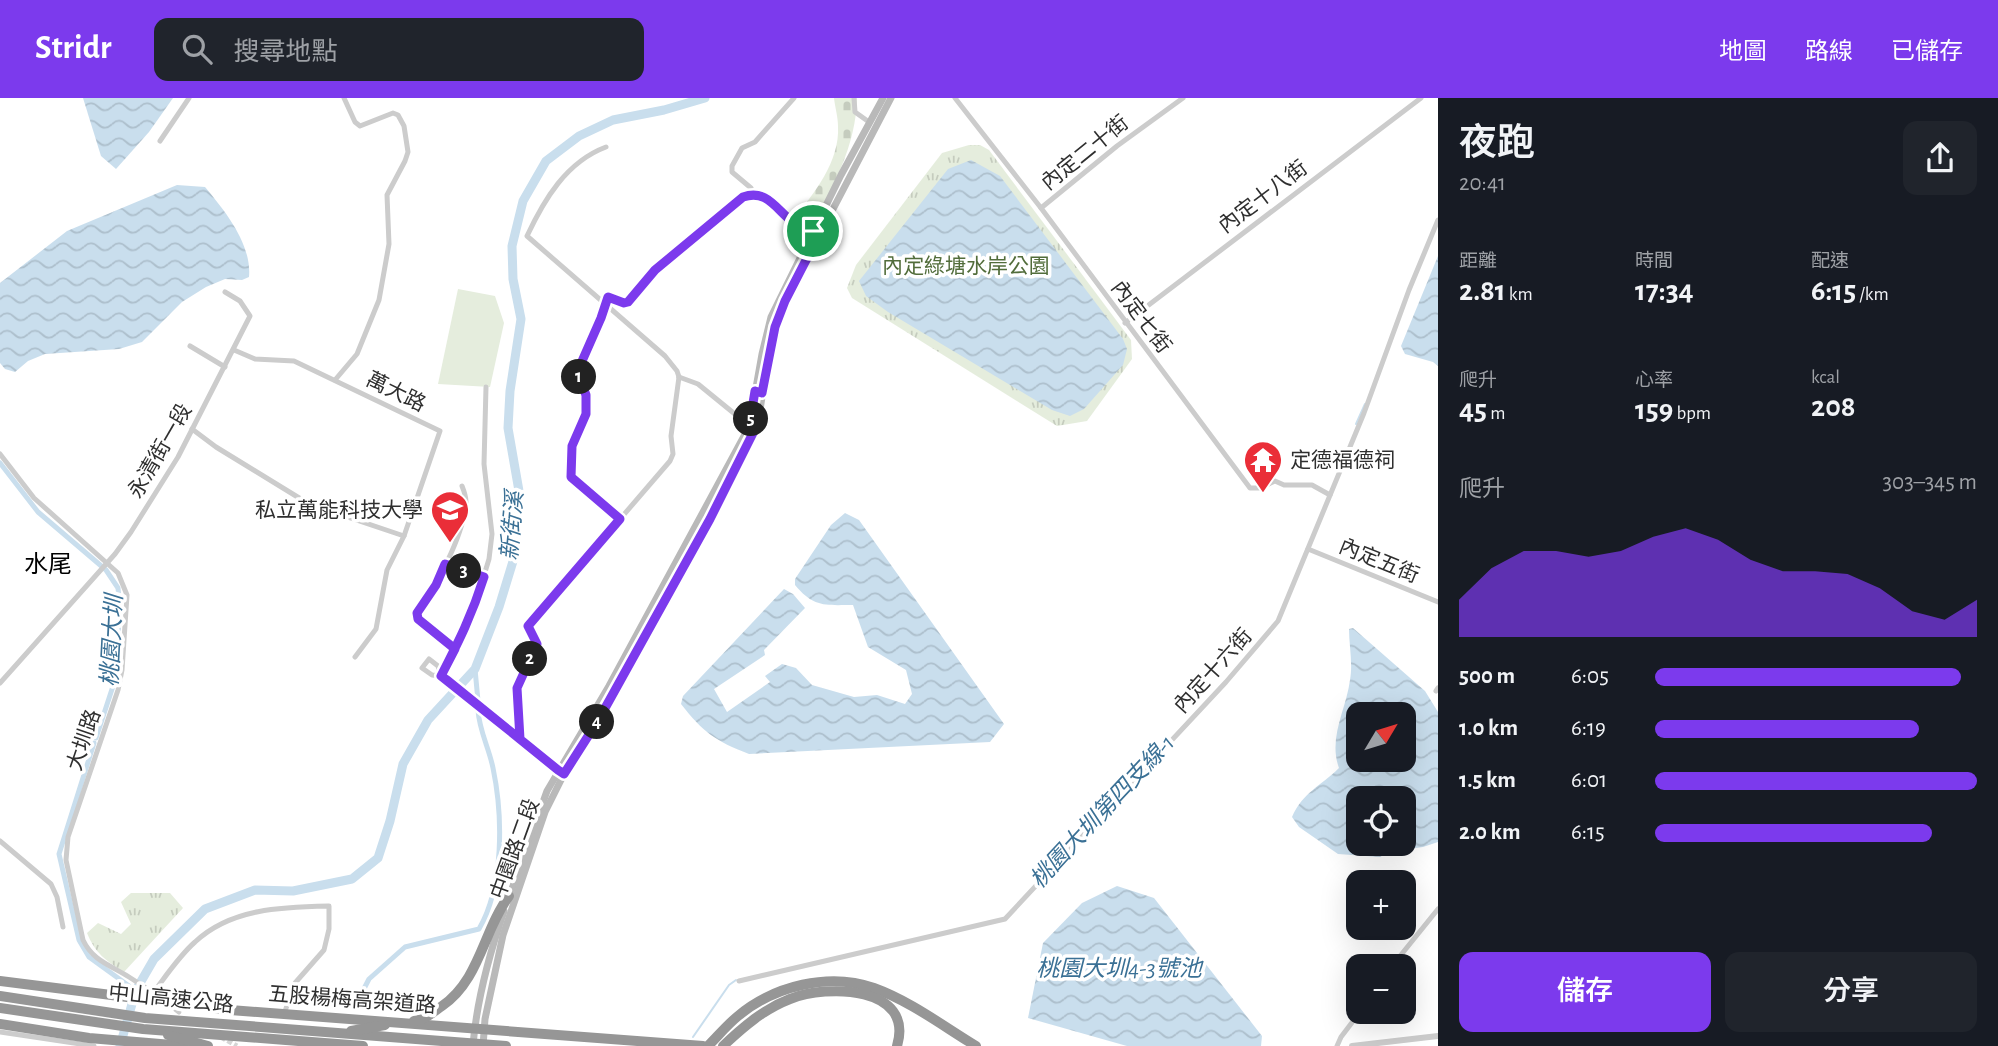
<!DOCTYPE html>
<html lang="zh-TW">
<head>
<meta charset="utf-8">
<style>
  :root { --surface:#171b24; --page:#20242c; --text:#f1f3f6; --muted:#9ea1a6; --accent:#7c3aed }
  body { margin:0; font-family:"Alegreya Sans","Noto Sans TC",sans-serif; background:var(--page); color:var(--text); height:100vh; display:flex; flex-direction:column; font-size:26px; white-space:nowrap }
  * { box-sizing:border-box; margin:0 }
  p { font-size:23px; color:var(--muted) }
  .icon { flex:none; width:38px; height:38px; fill:none; stroke:currentColor; stroke-width:2; stroke-linecap:round; stroke-linejoin:round }
  .map { position:relative; flex:1; overflow:hidden }
  .panel { display:flex; flex-direction:column; background:var(--surface); width:560px }
  .panel>* { flex:none }
  .needle { width:46px; rotate:52deg }
  .fabs { position:absolute; left:1346px; top:604px; display:grid; gap:14px }
  .fabs a { display:grid; place-items:center; width:70px; height:70px; border-radius:14px; background:var(--surface); box-shadow:0 7px 28px #0002; font-size:35px }
  .pin { position:absolute; display:grid; place-items:center; width:60px; height:60px; color:#fff; margin:-30px; border:4px solid #fff; border-radius:50%; box-shadow:0 2px 7px #0007 }
  .km { position:absolute; width:35px; height:35px; margin:-18px; border-radius:50%; background:#222; color:#fff; font-size:19px; line-height:35px; text-align:center }
  .round { display:grid; place-items:center; flex:none; width:74px; height:74px; border-radius:14px; background:var(--page) }
  .headline { display:flex; align-items:center; justify-content:space-between; height:119px; padding:0 21px }
  h1 { font-size:38px; font-weight:600; line-height:52px }
  .metrics { display:grid; grid-template-columns:repeat(3,1fr); gap:10px; height:119px; padding:7px 21px }
  .metrics div { display:grid; align-content:center }
  .metrics b { font-size:30px; font-weight:600 }
  .metrics small { font-size:19px; font-weight:400 }
  .metrics p { font-size:19px }
  .chart { height:196px; padding:14px 21px }
  .chart p { display:flex; justify-content:space-between }
  .chart svg { width:100%; height:126px; margin-top:7px; fill:var(--accent); opacity:.7 }
  .button { display:flex; gap:14px; margin-top:auto; padding:14px 21px }
  .button a { flex:1; height:80px; border-radius:14px; background:var(--accent); color:#fff; font-size:28px; font-weight:600; line-height:80px; text-align:center }
  .button a+a { background:var(--page); color:var(--text) }
  ul { padding:0 21px; list-style:none; font-size:23px }
  li { display:grid; grid-template-columns:112px 84px 1fr; align-items:center; height:52px }
  li i { height:18px; border-radius:9px; background:var(--accent) }
  header { display:flex; align-items:center; gap:42px; box-sizing:border-box; height:98px; padding:0 35px; background:var(--accent); color:#fff }
  header strong { font-size:33px }
  nav { display:flex; gap:38px; margin-inline-start:auto; font-size:24px }
  .search { width:490px; height:63px; background:var(--page); display:flex; align-items:center; gap:18px; box-sizing:border-box; padding:0 24px; border-radius:14px; color:var(--muted); font-size:26px }
  main { display:flex; flex:1; min-height:0 }
  .map>svg:first-child { display:block }
</style>
</head>
<body>
<header>
<strong>Stridr</strong>
<div class="search"><svg class="icon" aria-label="search" viewBox="0 0 24 24"><circle cx="10" cy="10" r="6"/><path d="M15 15l6 6"/></svg>搜尋地點</div>
<nav><a>地圖</a><a>路線</a><a>已儲存</a></nav>
</header>
<main>
<div class="map">
<svg width="1438" height="948" viewBox="0 0 1438 948">
  <defs>
    <pattern id="cemetery-stones" width="16" height="16" patternUnits="userSpaceOnUse" patternTransform="scale(1.75)"><rect width="16" height="16" fill="#e5eddd"/><path d="M2 7V4a2 2 0 0 1 4 0v3zM10 15v-3a2 2 0 0 1 4 0v3z" fill="#c5ccbe"/></pattern>
    <pattern id="park-tufts" width="24" height="20" patternUnits="userSpaceOnUse" patternTransform="scale(1.75)"><rect width="24" height="20" fill="#e5eddd"/><path d="M3 7l-1-3M5 7V3M7 7l1-3M15 17l-1-3M17 17v-4M19 17l1-3" fill="none" stroke="#c5ccbe"/></pattern>
    <pattern id="water-waves" width="16" height="10" patternUnits="userSpaceOnUse" patternTransform="scale(1.75)"><rect width="16" height="10" fill="#c9deed"/><path d="M0 5q4-4 8 0t8 0" fill="none" stroke="#adbfcc"/></pattern>
  </defs>
  <rect width="100%" height="100%" fill="#fff"/>
  <!-- cemetery -->
  <path fill="url(#cemetery-stones)" d="M834,0H857C856,48 833,88 812,130L802,129L793,122C814,95 840,64 838,28C838,19 835,9 834,0Z"/>
  <!-- park -->
  <g fill="url(#park-tufts)">
    <polygon points="969,47 980,47 989,52 1131,242 1132,261 1087,323 1057,328 852,200 847,190 856,167 942,55"/>
    <path d="M131,795H170L183,810L124,874C106,863 95,855 87,835L98,825L121,836L131,826L121,804Z"/>
  </g>
  <!-- garden -->
  <polygon fill="#e5eddd" points="458,191 495,198 504,225 490,289 438,286"/>
  <!-- water -->
  <g fill="url(#water-waves)" fill-rule="evenodd">
    <polygon points="83,0 173,0 149,34 116,71 101,58"/>
    <polygon points="971,62 1000,78 1123,241 1127,251 1123,267 1084,311 1070,318 1052,312 888,214 866,198 859,183 948,71"/>
    <path d="M177,87L205,89C225,113 252,146 249,179L242,182L225,181L206,189L182,204L142,244L119,251L45,256L28,263L15,274L5,271L0,265V185L67,133Z"/>
    <polygon points="1438,158 1438,268 1433,264 1405,256 1401,248"/>
    <path d="M845,415L859,422L1004,626L990,644L749,656C715,643 703,634 681,606L683,598L784,491L793,496L805,510L764,552L765,557L714,591L727,614L770,584L765,578L782,566L796,570L812,587L854,599L877,597L905,606L912,596L906,572L868,549L853,507C826,507 814,510 795,487V481L831,427Z"/>
    <path d="M1353,530L1425,593L1438,614V744L1423,749L1388,754L1380,759L1338,756L1299,729L1292,719C1303,694 1321,688 1339,670C1328,640 1346,612 1350,582C1353,566 1349,547 1349,531ZM1358,616H1404V662H1358ZM1358,700H1404V746H1358Z"/>
    <polygon points="1117,788 1154,800 1262,938 1261,948 1127,948 1028,920 1043,845 1082,805"/>
  </g>
  <g fill="none" stroke-linecap="round" stroke-linejoin="round">
    <!-- stream -->
    <g stroke="#c9deed" stroke-width="2">
      <polyline points="1356,326 1365,306"/>
      <polyline points="693,939 729,887 736,882"/>
    </g>
    <!-- canal -->
    <g stroke="#c9deed" stroke-width="5">
      <polyline points="0,365 38,414 106,472 118,490 120,511 114,585 96,640"/>
      <polyline points="475,571 478,603"/>
      <polyline points="94,645 59,756 79,842 89,859 129,888"/>
      <path d="M354,910L369,881L405,849L479,831C504,788 503,718 493,670C489,650 479,632 478,612"/>
    </g>
    <!-- river -->
    <polyline stroke="#c9deed" stroke-width="9" points="120,948 136,892 154,861 205,811 255,792 293,793 352,781 378,760 390,723 403,666 428,622 475,571 499,509 514,460 519,393 508,330 510,293 521,221 513,181 512,148 523,103 546,63 579,38 613,22 664,12 705,0"/>
    <!-- minor-tunnel -->
    <polyline stroke="#d5d5d5" stroke-width="5" stroke-dasharray="5 2.5" stroke-linecap="butt" points="221,939 237,948"/>
    <!-- minor -->
    <g stroke="#ccc" stroke-width="5">
      <polyline points="854,0 855,14 869,24"/>
      <polyline points="955,0 1041,110 1250,390 1260,390 1275,383 1284,387 1312,387 1330,397"/>
      <polyline points="160,43 189,0"/>
      <path d="M606,49C566,64 544,102 527,138L665,258L677,273L679,279"/>
      <polyline points="751,90 732,74 732,68 742,50 755,44 794,0"/>
      <polyline points="1041,110 1117,48 1183,0"/>
      <polyline points="1125,225 1421,0"/>
      <polyline points="190,248 225,269"/>
      <polyline points="234,252 255,261 294,263 440,333 404,438 387,472 376,531 355,559"/>
      <polyline points="679,279 698,286 752,330"/>
      <polyline points="335,282 357,256 379,202 389,146 387,97 405,63 408,54 404,28 398,17 393,15 360,28 355,24 344,0"/>
      <polyline points="192,331 216,349 309,406 404,438"/>
      <path d="M0,356L34,400L118,475L127,497L122,572L118,592L68,739L66,762L83,842C93,863 110,867 129,879C140,886 151,893 162,901"/>
      <path d="M620,421L571,379C571,369 570,356 574,346C577,335 584,325 587,314C590,298 579,285 579,270L601,220L608,199L624,205L628,204L655,172L743,99C775,88 780,129 813,133"/>
      <polyline points="1308,451 1438,504"/>
      <polyline points="445,466 484,479"/>
      <path d="M455,551L418,521L417,515C436,489 464,437 466,404C466,399 464,393 462,388"/>
      <polygon points="429,561 438,568 441,578 432,577 422,570"/>
      <polyline points="441,578 471,520 489,461 492,436 484,366 486,289"/>
      <polyline points="441,578 562,674"/>
      <polyline points="0,585 115,456 131,434 178,359 250,218 240,203 225,194"/>
      <polyline points="1436,593 1438,590"/>
      <polyline points="520,641 517,590 537,546 528,528 670,363 673,356 671,338 679,279"/>
      <polyline points="0,743 51,786 57,799 63,829"/>
      <polyline points="1392,868 1438,811"/>
      <polyline points="739,883 1005,821 1226,584 1278,523 1364,315 1409,192 1438,122"/>
      <path d="M153,895C166,878 179,858 195,844C231,810 283,809 329,808V831L324,852L295,885L284,916"/>
      <polyline points="170,907 179,914"/>
      <polyline points="0,934 94,948"/>
      <polyline points="1337,948 1341,939 1360,914"/>
    </g>
    <!-- tertiary -->
    <polyline stroke="#ccc" stroke-width="6" points="1352,948 1438,938"/>
    <!-- secondary -->
    <g stroke="#b9b9b9" stroke-width="7">
      <polyline points="508,802 547,693 609,588 749,329 762,256 771,219 841,77 883,0"/>
      <path d="M473,947C477,900 489,857 504,813"/>
      <polyline points="483,948 485,921 503,837 545,714 564,676 599,621 710,421 755,331 759,319 768,258 785,203 891,0"/>
    </g>
    <!-- motorway -->
    <g stroke="#969696" stroke-width="10">
      <polyline points="0,883 230,912 703,948"/>
      <polyline points="0,898 145,920 506,948"/>
      <polyline points="0,910 143,931 363,948"/>
      <path d="M414,923C426,921 432,915 442,908C480,882 483,833 509,798"/>
      <polyline points="0,926 89,940 184,948"/>
      <polyline points="351,933 385,927"/>
      <polyline points="168,937 208,948"/>
      <path d="M708,948C718,938 727,927 738,918C774,888 829,874 874,890C910,903 943,928 976,948"/>
      <path d="M723,948C743,929 764,911 790,901C827,886 915,888 897,948"/>
    </g>
  </g>
  <g fill="none" stroke-linecap="round" stroke-linejoin="round">
    <defs>
      <path id="route" d="M813,133C780,128 775,88 743,99L655,172L628,204L624,205L608,199L601,220L579,270V279L586,297V316L572,348L571,379L620,421L528,528L537,546L517,590L520,641L441,578L455,551L418,521L417,515L436,487L445,466L484,479C472,517 459,543 441,578L447,582L558,672L564,676L599,621L710,421L755,331L749,329L755,293L762,295L775,229L785,203L820,135L813,133"/>
    </defs>
    <!-- route casing -->
    <use href="#route" stroke="#fff" stroke-width="14"/>
    <!-- route -->
    <use href="#route" stroke="#7c3aed" stroke-width="9"/>
  </g>
  <!-- icons -->
  <defs>
    <symbol id="temple-pin" viewBox="-11 -11 22 30"><path d="M0 17L-7.5 6A9.5 9.5 0 1 1 7.5 6Z" fill="#ea2e38" stroke="#fff"/><path d="M0-6L5-2H3V0L6.5 2.5H4V6H1.5V3h-3V6H-4V2.5H-6.5L-3 0V-2H-5Z" fill="#fff"/></symbol>
    <symbol id="university-pin" viewBox="-11 -11 22 30"><path d="M0 17L-7.5 6A9.5 9.5 0 1 1 7.5 6Z" fill="#ea2e38" stroke="#fff"/><path d="M0-5L7-2L0 1L-7-2ZM-4 1L0 2.5L4 1V4Q0 6-4 4Z" fill="#fff"/></symbol>
  </defs>
  <g fill-rule="evenodd">
    <use href="#temple-pin" x="1241" y="340" width="44" height="60"/>
    <use href="#university-pin" x="428" y="390" width="44" height="60"/>
  </g>
  <g text-anchor="middle" dominant-baseline="central" stroke-width="7" stroke-linejoin="round" paint-order="stroke">
    <!-- street labels -->
    <g font-size="21" fill="#2f2f2f" stroke="#fff">
      <text transform="translate(1085 55) rotate(-39)">內定二十街</text>
      <text transform="translate(1263 99) rotate(-37)">內定十八街</text>
      <text transform="translate(1141 219) rotate(53)">內定七街</text>
      <text transform="translate(396 294) rotate(26)">萬大路</text>
      <text transform="translate(160 353) rotate(-60)">永清街一段</text>
      <text transform="translate(1379 463) rotate(22)">內定五街</text>
      <text transform="translate(1213 573) rotate(-48)">內定十六街</text>
      <text transform="translate(84 642) rotate(-71)">大圳路</text>
      <text transform="translate(515 751) rotate(-70)">中園路二段</text>
      <text transform="translate(171 901) rotate(6)">中山高速公路</text>
      <text transform="translate(352 902) rotate(4)">五股楊梅高架道路</text>
    </g>
    <!-- park labels -->
    <g font-size="21" fill="#526d3b" stroke="#fff">
      <text x="966" y="168">內定綠塘水岸公園</text>
    </g>
    <!-- poi labels -->
    <g font-size="21" fill="#2f2f2f" stroke="#fff" text-anchor="start">
      <text x="1290" y="362">定德福德祠</text>
      <text x="423" y="412" text-anchor="end">私立萬能科技大學</text>
    </g>
    <!-- water labels -->
    <g font-size="23" font-style="italic" fill="#3a7095" stroke="#fff">
      <text transform="translate(513 428) rotate(-85)">新街溪</text>
      <text transform="translate(113 543) rotate(-87)">桃園大圳</text>
      <text transform="translate(1103 714) rotate(-47)">桃園大圳第四支線-1</text>
      <text x="1119" y="871">桃園大圳4-3號池</text>
    </g>
    <!-- quarter labels -->
    <g font-size="24" fill="#000" stroke="#fff">
      <text x="48" y="467">水尾</text>
    </g>
  </g>
</svg>
<div class="fabs">
<a><svg class="needle" viewBox="-14 -14 28 28"><path d="M0-13l5 13h-10z" fill="#e53935"/><path d="M0 13l5-13h-10z" fill="#9ea1a6"/></svg></a>
<a><svg class="icon" aria-label="locate" viewBox="0 0 24 24"><circle cx="12" cy="12" r="6"/><path d="M12 2v4M12 18v4M2 12h4M18 12h4"/></svg></a>
<a>+</a>
<a>−</a>
</div>
<div class="pin" style="left:813px;top:133px;background:#1e9e55"><svg class="icon" aria-label="arrive" viewBox="0 0 24 24"><path d="M6 21V4h12l-3 4 3 4H6"/></svg></div>
<b class="km" style="left:579px;top:279px">1</b>
<b class="km" style="left:530px;top:561px">2</b>
<b class="km" style="left:464px;top:473px">3</b>
<b class="km" style="left:597px;top:624px">4</b>
<b class="km" style="left:751px;top:321px">5</b>
</div>
<section class="panel">
<div class="headline"><div><h1>夜跑</h1><p>20:41</p></div><a class="round"><svg class="icon" aria-label="share" viewBox="0 0 24 24"><path d="M12 15V3M7 8l5-5 5 5M5 13v7h14v-7"/></svg></a></div>
<div class="metrics">
<div><p>距離</p><b>2.81<small> km</small></b></div>
<div><p>時間</p><b>17:34</b></div>
<div><p>配速</p><b>6:15<small> /km</small></b></div>
</div>
<div class="metrics">
<div><p>爬升</p><b>45<small> m</small></b></div>
<div><p>心率</p><b>159<small> bpm</small></b></div>
<div><p>kcal</p><b>208</b></div>
</div>
<div class="chart"><p><span>爬升</span>303–345 m</p>
<svg viewBox="0 0 160 44" preserveAspectRatio="none"><path d="M0 44V31L10 20L20 14L30 14L40 16L50 14L60 9L70 6L80 10L90 17L100 21L110 21L120 22L130 27L140 35L150 38L160 31V44z"/></svg>
</div>
<ul>
<li><b>500 m</b>6:05<i style="width:95%"></i></li>
<li><b>1.0 km</b>6:19<i style="width:82%"></i></li>
<li><b>1.5 km</b>6:01<i style="width:100%"></i></li>
<li><b>2.0 km</b>6:15<i style="width:86%"></i></li>
</ul>
<div class="button"><a>儲存</a><a>分享</a></div>
</section>
</main>
</body>
</html>
